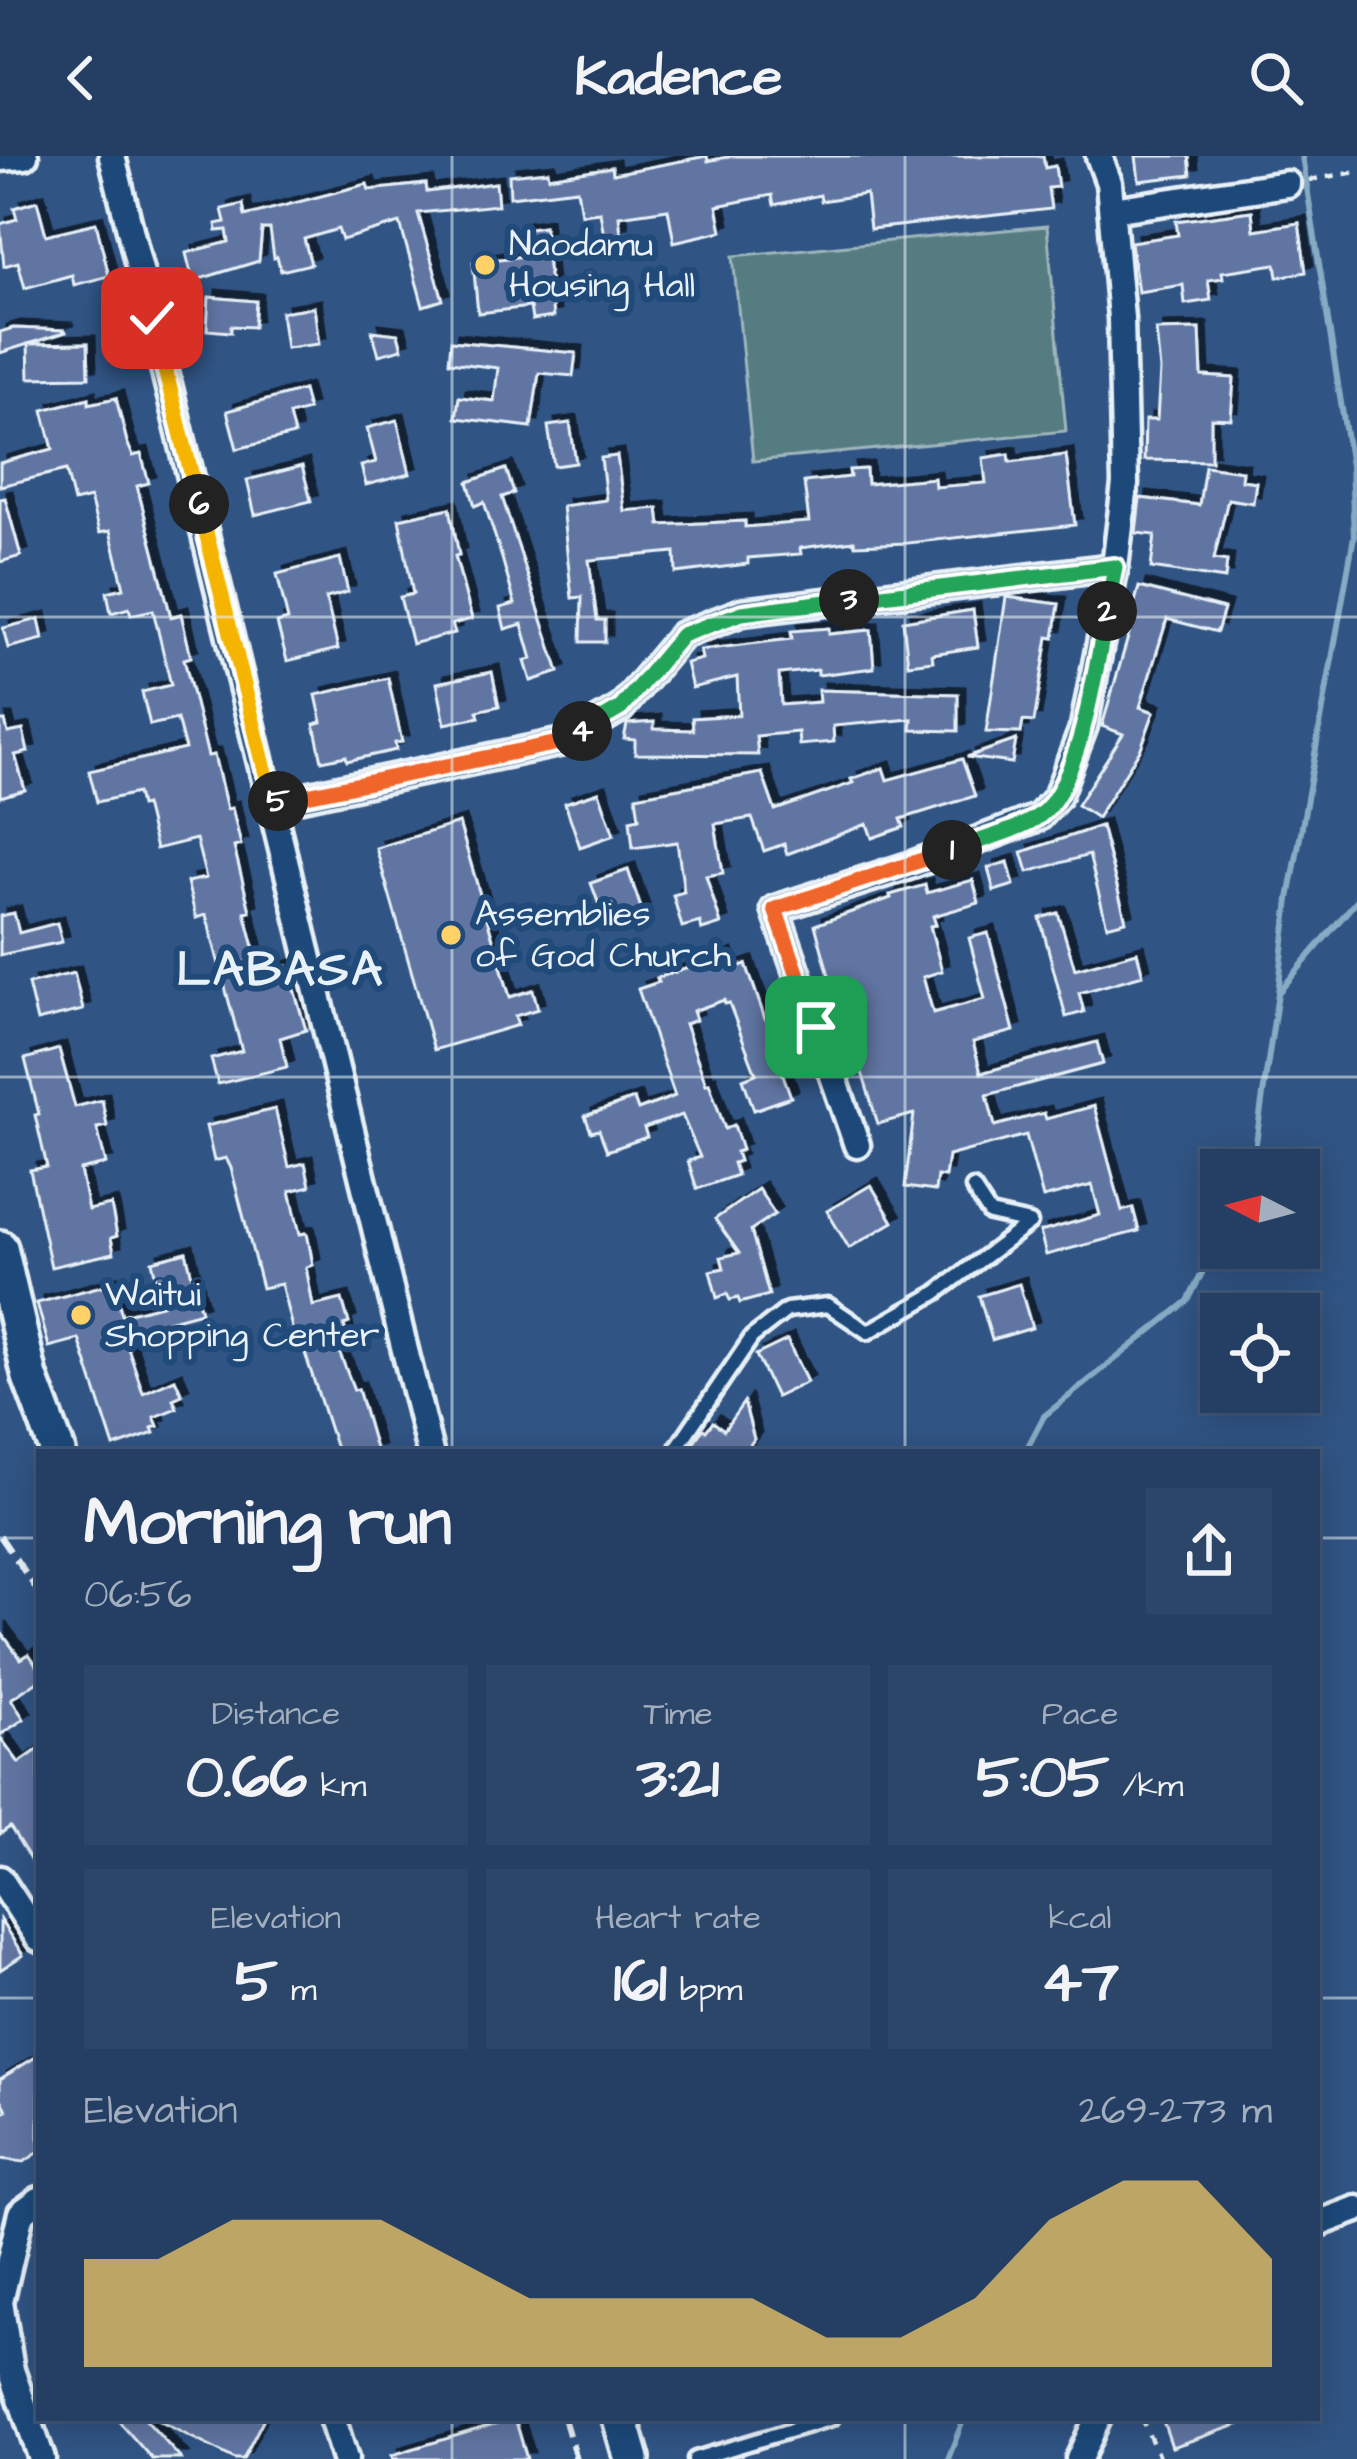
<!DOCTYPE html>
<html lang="en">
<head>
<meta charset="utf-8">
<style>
  :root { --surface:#243f63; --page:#2c4669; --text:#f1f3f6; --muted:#a3afbe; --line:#415878; --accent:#ffd166 }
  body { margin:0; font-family:"Architects Daughter",sans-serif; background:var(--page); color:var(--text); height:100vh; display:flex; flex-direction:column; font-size:45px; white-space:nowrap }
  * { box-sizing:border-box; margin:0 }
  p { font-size:39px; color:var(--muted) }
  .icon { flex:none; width:66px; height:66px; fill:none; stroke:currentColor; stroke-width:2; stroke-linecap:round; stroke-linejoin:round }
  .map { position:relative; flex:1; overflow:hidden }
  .sheet { position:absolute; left:36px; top:1293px; width:1284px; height:972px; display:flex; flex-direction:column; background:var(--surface); border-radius:0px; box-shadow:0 6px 30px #0003,0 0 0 3px var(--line) }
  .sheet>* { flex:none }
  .needle { width:78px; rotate:276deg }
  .tools { position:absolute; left:1200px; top:993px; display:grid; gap:24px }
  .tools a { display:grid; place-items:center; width:120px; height:120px; border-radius:0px; background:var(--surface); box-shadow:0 6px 30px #0003,0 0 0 3px var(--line); font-size:60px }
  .pin { position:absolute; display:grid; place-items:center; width:102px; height:102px; color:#fff; margin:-51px; border-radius:24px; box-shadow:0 6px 18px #0006 }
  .km { position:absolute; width:60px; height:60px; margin:-30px; border-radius:50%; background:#222; color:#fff; font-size:33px; line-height:60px; text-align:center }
  .round { display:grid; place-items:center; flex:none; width:126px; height:126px; border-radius:0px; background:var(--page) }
  .head { display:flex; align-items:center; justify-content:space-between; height:204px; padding:0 48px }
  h1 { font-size:66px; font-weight:800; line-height:90px }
  .metrics { display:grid; grid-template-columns:repeat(3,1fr); gap:18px; height:204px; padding:12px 48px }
  .metrics div { display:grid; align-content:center; border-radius:0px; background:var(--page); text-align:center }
  .metrics b { font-size:60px; font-weight:800 }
  .metrics small { font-size:33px; font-weight:400 }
  .metrics p { font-size:33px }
  .chart { height:336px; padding:24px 48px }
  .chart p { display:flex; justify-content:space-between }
  .chart svg { width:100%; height:216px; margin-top:12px; fill:var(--accent); opacity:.7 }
  header { display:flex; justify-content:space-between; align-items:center; height:156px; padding:0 48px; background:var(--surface); font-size:54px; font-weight:800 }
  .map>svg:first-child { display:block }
</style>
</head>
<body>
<header><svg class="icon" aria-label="back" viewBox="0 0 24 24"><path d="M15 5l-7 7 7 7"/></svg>Kadence<svg class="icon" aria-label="search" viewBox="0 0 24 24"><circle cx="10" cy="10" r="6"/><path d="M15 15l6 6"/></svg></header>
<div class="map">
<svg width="1357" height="2303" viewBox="0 0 1357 2303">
  <defs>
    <filter id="shadow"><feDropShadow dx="7" dy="-7" stdDeviation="0" flood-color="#0009"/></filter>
  </defs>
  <rect width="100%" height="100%" fill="#305484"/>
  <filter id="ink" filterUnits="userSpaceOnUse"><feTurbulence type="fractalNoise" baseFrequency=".00833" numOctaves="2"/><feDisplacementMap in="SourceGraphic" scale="24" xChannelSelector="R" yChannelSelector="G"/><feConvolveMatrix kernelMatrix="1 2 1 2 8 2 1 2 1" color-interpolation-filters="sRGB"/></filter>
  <g filter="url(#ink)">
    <!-- green -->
    <polygon fill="#557b80" stroke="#9eb6bc" stroke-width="3" points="1047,70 1066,275 753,305 733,100"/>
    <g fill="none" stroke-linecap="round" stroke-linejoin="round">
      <!-- stream -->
      <g stroke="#87abc4" stroke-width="6">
        <polyline points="1278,837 1289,743 1354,380 1351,310 1302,0"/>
        <polyline points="1252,1014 1278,837 1357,744"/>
        <polyline points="1025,1296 1044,1260 1188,1145 1221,1079"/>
        <polyline points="948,2303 964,2262"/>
      </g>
    </g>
    <!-- building -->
    <g fill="#6074a2" stroke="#e8f1f8" stroke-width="3" filter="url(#shadow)">
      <polygon points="707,0 708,5 732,0 1043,0 1045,12 1055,10 1058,31 1048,32 1051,53 870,73 866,38 821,45 820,39 774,49 772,39 717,50 722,75 674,86 668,53 619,60 621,78 604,80 600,56 581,58 577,33 510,41 509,19 548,15 549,21 612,11 613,18"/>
      <polygon points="1136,0 1189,0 1191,19 1139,25"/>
      <polygon points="496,27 498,49 418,57 443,144 423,150 400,67 342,84 338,73 304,83 311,108 281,115 277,101 274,102 270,73 262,73 259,105 193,125 186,97 229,86 227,74 217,75 216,68 225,66 222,53 243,48 245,60 367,28 369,34 426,28 427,36"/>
      <polygon points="37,45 46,79 96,67 109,120 74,129 72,119 25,132 18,106 4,110 0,68 17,63 14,52"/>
      <polygon points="1252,55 1254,74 1299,67 1306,116 1278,121 1276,108 1222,116 1223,122 1208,124 1211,144 1185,148 1183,129 1138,136 1131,86 1178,79 1176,65"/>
      <polygon points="544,70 553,161 532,164 530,151 478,157 473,106 525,100 522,73"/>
      <polygon points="209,141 256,145 254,171 231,170 231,176 207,174"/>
      <polygon points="314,151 319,188 286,192 281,156"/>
      <polygon points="13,172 65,174 66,176 0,197 0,176"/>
      <polygon points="1200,173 1202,220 1234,222 1231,263 1211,262 1211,305 1144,304 1145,264 1157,264 1160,214 1156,174"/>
      <polygon points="372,175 398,178 402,193 379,199"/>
      <polygon points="451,185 576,197 573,220 539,217 531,271 456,262 459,241 494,245 498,212 449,206"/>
      <polygon points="88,187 89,221 29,222 28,188"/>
      <polygon points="303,234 308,254 289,259 294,279 237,293 227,255"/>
      <polygon points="89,242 89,248 116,242 127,286 133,300 141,298 149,327 137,330 171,461 181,458 191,501 184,503 208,600 214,599 227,653 232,652 241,689 234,691 250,755 245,756 261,818 287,810 306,874 280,882 287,911 218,928 211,903 242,895 206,759 196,762 187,726 206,722 196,683 156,693 145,649 140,650 137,637 97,646 89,615 185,593 177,563 150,569 142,536 171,529 153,454 131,459 129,452 111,457 107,436 124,432 110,375 99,377 90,342 74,346 66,314 0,330 0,307 53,293 43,254"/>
      <polygon points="397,264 410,318 366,329 361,310 376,306 367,272"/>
      <polygon points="570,267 576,307 554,310 548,270"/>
      <polygon points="1009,298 1010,306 1066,299 1075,369 908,387 855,389 854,385 800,392 801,398 748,402 748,408 676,417 675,396 589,404 597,464 605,464 605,486 581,486 582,441 572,442 562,350 606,344 601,302 617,300 624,355 658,352 660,369 745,365 745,371 809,366 804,326 850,321 849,314 866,313 867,328 934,322 935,331 986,327 983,302"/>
      <polygon points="302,310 311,345 255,359 247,324"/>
      <polygon points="1205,310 1242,315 1241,324 1256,326 1253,347 1228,343 1214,403 1227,405 1225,423 1151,412 1155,379 1136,377 1140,342 1199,349"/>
      <polygon points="506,313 514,337 502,341 559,516 531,525 525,505 532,503 522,468 505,473 500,452 515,448 502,402 484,346 475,350 468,326"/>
      <polygon points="5,342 21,400 0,406 0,343"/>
      <polygon points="450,352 459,399 455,400 472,463 452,468 455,477 412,488 400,441 413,438 399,363"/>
      <polygon points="340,402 348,436 326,442 338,493 287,505 277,467 288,464 277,418"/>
      <polygon points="1139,431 1224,453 1217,476 1167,463 1140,551 1154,556 1141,592 1097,662 1077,649 1123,578 1102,570 1136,454 1133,453"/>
      <polygon points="1006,441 1059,448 1054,482 1048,481 1034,566 1023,565 1021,577 986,576"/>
      <polygon points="973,454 978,491 932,498 933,505 908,508 903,465"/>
      <polygon points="39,463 43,483 8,492 3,472"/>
      <polygon points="829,472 829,478 871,474 874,512 818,519 818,514 779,518 781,549 819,546 818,534 958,538 958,575 911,574 912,563 833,570 834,586 799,589 798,576 756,580 758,599 635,598 635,584 624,583 627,568 654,566 654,573 693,574 692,562 739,559 737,521 692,532 686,507 702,503 700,494 792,483 791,475"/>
      <polygon points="492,516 499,550 477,555 479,561 445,568 437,527"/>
      <polygon points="388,522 402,586 395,587 396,594 347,605 346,600 322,605 314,568 322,566 316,539"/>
      <polygon points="0,565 5,565 8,577 23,574 28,596 15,599 25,634 0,641"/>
      <polygon points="1016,584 1012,607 967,601"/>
      <polygon points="962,603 975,640 901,663 904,671 872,682 867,668 787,698 784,688 764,695 752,662 715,668 723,717 706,720 721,768 702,774 700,766 682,771 673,739 684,736 677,686 633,692 630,664 639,662 636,640 762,617 775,654 853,627 851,623 883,612 887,624"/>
      <polygon points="599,636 614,679 580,691 565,647"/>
      <polygon points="459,667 510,841 533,834 538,853 515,860 518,869 434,894 376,692"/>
      <polygon points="1101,670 1126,765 1107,770 1089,699 1028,716 1022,696"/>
      <polygon points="1008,706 1014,729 994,735 988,712"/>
      <polygon points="628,714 642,755 638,756 641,766 626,772 623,762 606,768 591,727"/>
      <polygon points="973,724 979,747 933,760 936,769 930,770 942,815 923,821 933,857 985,843 969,782 988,777 1014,875 973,886 981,917 1097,886 1103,908 987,939 995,970 1044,957 1046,963 1094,950 1122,1055 1133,1052 1139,1075 1046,1099 1040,1076 1100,1059 1092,1029 1043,1042 1026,979 948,1000 945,1021 937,1020 935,1035 905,1031 914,958 878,968 843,855 839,856 815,769 891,742 890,739 925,729 927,737"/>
      <polygon points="14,757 19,777 57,767 62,786 0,799 0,760"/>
      <polygon points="1058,757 1075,813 1137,796 1143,819 1079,837 1084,856 1066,861 1040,762"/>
      <polygon points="726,800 731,813 746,808 765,863 779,864 777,902 791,941 754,954 743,923 756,918 729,847 725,848 724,844 693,855 696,864 685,868 706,928 709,927 725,973 734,969 742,994 736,996 739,1005 733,1007 737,1019 697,1033 688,1005 700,1001 682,959 644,972 647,981 607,995 599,974 591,976 585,960 634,943 638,954 675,940 638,833 659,826 657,822"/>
      <polygon points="74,817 83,854 37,865 28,828"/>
      <polygon points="59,893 75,951 102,944 107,970 97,972 106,1008 80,1014 88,1054 111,1049 117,1080 111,1082 114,1097 51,1111 30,1014 47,1011 35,959 39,958 25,903"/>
      <polygon points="275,953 289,1011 305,1007 310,1030 290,1035 300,1078 307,1077 313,1109 306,1111 313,1150 342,1143 349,1167 344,1169 347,1182 335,1185 354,1234 358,1233 376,1296 337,1296 304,1194 298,1196 281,1128 262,1132 231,1012 226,1002 214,1005 206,970"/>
      <polygon points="871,1029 893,1066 849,1092 827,1055"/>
      <polygon points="758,1033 775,1058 751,1074 769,1139 740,1147 738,1142 730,1144 727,1138 717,1142 710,1115 724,1112 721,1101 739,1097 715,1063"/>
      <polygon points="186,1096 201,1156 123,1177 143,1237 175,1223 182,1239 173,1243 177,1252 154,1261 158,1270 152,1272 154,1277 114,1291 79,1183 49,1191 37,1147 113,1127 122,1159 162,1149 152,1105"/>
      <polygon points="1019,1128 1032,1172 992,1184 979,1140"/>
      <polygon points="787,1184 807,1226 776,1241 756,1199"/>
      <polygon points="744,1246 754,1283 745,1296 687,1296 703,1273 706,1275 713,1266 724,1274"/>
      <polygon points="0,1475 21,1503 29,1498 39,1513 39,1524 11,1543 24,1563 0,1579"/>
      <polygon points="0,1581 19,1607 39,1593 39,1717 10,1671 0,1678"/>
      <polygon points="0,1764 23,1799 0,1814"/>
      <polygon points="39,1899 39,1996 24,2006 0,2003 0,1958 7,1954 0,1941 0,1923"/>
      <polygon points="116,2262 144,2262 181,2303 152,2303"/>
      <polygon points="153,2262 264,2262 243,2303 235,2303"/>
      <polygon points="515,2262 527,2303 393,2303 392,2299"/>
      <polygon points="1162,2262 1248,2262 1249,2265 1172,2291"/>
    </g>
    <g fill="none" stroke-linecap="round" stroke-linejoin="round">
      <defs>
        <g id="lane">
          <polyline points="674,1296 752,1181 787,1154 828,1149 868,1176 936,1137 1030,1067 990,1058 973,1032"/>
          <polyline points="695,2303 832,2262"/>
        </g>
        <g id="street">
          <polyline points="112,0 430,1296"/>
          <polyline points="0,2 25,0"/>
          <polyline points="1112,54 1287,28"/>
          <polyline points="273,647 563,586 621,552 682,479 742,456 1115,411"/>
          <polyline points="857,989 775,753 912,709 1039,661 1057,641 1084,570 1115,411 1125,328 1121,162 1109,27 1099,0"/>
          <polyline points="0,1723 39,1783"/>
          <polyline points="39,2044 21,2057 0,2146 11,2214 42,2303"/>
          <polyline points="1317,2068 1357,2053"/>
          <polyline points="332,2262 345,2303"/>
          <polyline points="1079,2303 1098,2262"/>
        </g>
        <g id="secondary">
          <polyline points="0,1092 30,1221 58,1296"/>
          <polyline points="620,2262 632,2303"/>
        </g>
      </defs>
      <!-- lane casing -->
      <use href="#lane" stroke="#e8f1f8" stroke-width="21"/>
      <!-- street casing -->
      <use href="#street" stroke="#e8f1f8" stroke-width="33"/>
      <!-- secondary casing -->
      <use href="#secondary" stroke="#e8f1f8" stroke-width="42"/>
      <!-- path -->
      <g stroke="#e8f1f8" stroke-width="4.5" stroke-dasharray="9 9" stroke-linecap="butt">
        <polyline points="1309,24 1357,16"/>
        <polyline points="1141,2262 1160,2303"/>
      </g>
      <!-- lane -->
      <use href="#lane" stroke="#1f4a7a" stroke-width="12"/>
      <!-- street -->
      <use href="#street" stroke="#1f4a7a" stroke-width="24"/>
      <!-- secondary -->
      <use href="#secondary" stroke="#1f4a7a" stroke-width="33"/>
      <!-- rail -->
      <g stroke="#e8f1f8" stroke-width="6" stroke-dasharray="18 9" stroke-linecap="butt">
        <polyline points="0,1380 39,1437"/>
        <polyline points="564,2262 576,2303"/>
      </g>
    </g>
  </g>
  <g fill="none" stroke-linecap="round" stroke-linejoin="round" filter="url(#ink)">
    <defs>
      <polyline id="split-1" points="816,871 775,753 952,694"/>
      <path id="split-2" d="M952,694C977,685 1021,674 1040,659C1081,628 1097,505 1107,455"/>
      <polyline id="split-3" points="849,443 1115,411 1107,455"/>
      <polyline id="split-4" points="582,575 621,552 682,479 742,457 849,443"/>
      <polyline id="split-5" points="278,645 563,586 582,575"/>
      <polyline id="split-6" points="199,348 273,646 278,645"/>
      <polyline id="split-7" points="152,162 199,348"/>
    </defs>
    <!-- split-1 casing -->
    <use href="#split-1" stroke="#fff" stroke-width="24"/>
    <!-- split-2 casing -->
    <use href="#split-2" stroke="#fff" stroke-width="24"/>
    <!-- split-3 casing -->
    <use href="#split-3" stroke="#fff" stroke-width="24"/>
    <!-- split-4 casing -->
    <use href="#split-4" stroke="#fff" stroke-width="24"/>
    <!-- split-5 casing -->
    <use href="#split-5" stroke="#fff" stroke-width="24"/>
    <!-- split-6 casing -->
    <use href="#split-6" stroke="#fff" stroke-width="24"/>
    <!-- split-7 casing -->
    <use href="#split-7" stroke="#fff" stroke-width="24"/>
    <!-- split-1 -->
    <use href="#split-1" stroke="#f0652b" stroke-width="15"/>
    <!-- split-2 -->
    <use href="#split-2" stroke="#22a559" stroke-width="15"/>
    <!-- split-3 -->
    <use href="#split-3" stroke="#22a559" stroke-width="15"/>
    <!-- split-4 -->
    <use href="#split-4" stroke="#22a559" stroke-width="15"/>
    <!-- split-5 -->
    <use href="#split-5" stroke="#f0652b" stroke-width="15"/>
    <!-- split-6 -->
    <use href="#split-6" stroke="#f5b400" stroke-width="15"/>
    <!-- split-7 -->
    <use href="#split-7" stroke="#f5b400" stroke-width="15"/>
  </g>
  <!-- grid -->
  <path fill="none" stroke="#e8f1f8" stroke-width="3" stroke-opacity="0.55" d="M452,0V1296M905,0V1296M0,461H1357M0,921H1357M0,1382H39M1317,1382H1357M0,1842H39M1317,1842H1357M452,2262V2303M905,2262V2303"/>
  <!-- markers -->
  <g fill="#ffd166" stroke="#1f4a7a" stroke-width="4.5">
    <circle cx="485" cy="109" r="12"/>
    <circle cx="451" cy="779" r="12"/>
    <circle cx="81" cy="1159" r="12"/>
  </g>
  <g text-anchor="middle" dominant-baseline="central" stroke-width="12" stroke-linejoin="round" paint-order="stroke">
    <!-- poi labels -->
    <g font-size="36" fill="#e8f1f8" stroke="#1f4a7a" text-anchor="start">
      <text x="509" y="88">Naodamu<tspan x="509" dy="41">Housing Hall</tspan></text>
      <text x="475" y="758">Assemblies<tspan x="475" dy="41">of God Church</tspan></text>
      <text x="105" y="1138">Waitui<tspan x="105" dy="41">Shopping Center</tspan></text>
    </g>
    <!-- district labels -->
    <g font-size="48" font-weight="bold" letter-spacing="3" fill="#e8f1f8" stroke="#1f4a7a">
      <text x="281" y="815">LABASA</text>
    </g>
  </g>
</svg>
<div class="tools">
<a><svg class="needle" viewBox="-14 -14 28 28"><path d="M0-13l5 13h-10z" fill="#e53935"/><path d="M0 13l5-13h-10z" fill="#a3afbe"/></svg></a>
<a><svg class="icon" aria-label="locate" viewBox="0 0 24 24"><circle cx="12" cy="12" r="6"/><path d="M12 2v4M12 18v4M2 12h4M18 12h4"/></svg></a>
</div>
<div class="pin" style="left:816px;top:871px;background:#1e9e55"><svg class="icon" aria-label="arrive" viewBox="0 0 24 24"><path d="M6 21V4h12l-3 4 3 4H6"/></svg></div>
<div class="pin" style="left:152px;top:162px;background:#d93025"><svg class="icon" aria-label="check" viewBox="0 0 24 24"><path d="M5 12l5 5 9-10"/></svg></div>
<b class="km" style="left:952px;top:694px">1</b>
<b class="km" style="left:1107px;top:455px">2</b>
<b class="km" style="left:849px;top:443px">3</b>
<b class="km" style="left:582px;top:575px">4</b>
<b class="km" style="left:278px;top:645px">5</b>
<b class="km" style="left:199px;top:348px">6</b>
<section class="sheet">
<div class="head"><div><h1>Morning run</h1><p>06:56</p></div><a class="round"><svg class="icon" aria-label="share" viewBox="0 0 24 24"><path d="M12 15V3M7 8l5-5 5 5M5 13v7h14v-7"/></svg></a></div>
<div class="metrics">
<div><p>Distance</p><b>0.66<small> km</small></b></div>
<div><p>Time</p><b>3:21</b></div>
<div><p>Pace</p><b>5:05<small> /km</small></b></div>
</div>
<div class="metrics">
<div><p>Elevation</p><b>5<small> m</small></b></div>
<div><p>Heart rate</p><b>161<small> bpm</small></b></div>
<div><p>kcal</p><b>47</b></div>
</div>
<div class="chart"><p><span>Elevation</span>269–273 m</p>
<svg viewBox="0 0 160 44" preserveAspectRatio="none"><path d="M0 44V22L10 22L20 14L30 14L40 14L50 22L60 30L70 30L80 30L90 30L100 38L110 38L120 30L130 14L140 6L150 6L160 22V44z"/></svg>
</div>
</section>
</div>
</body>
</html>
